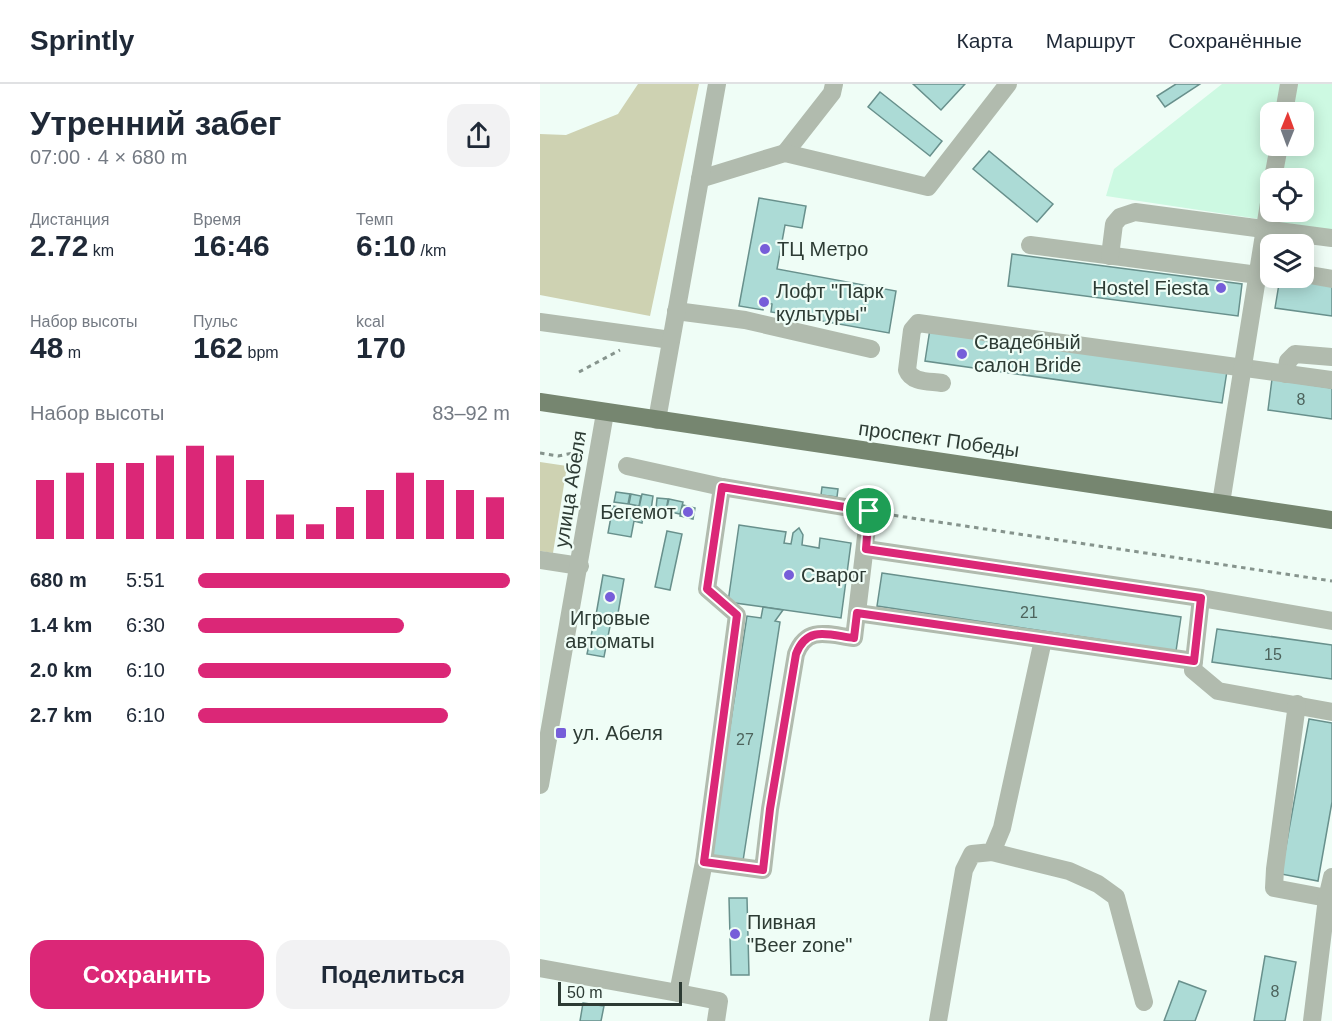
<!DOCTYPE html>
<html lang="ru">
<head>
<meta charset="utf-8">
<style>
  :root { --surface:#fff; --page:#f2f2f3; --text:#1f2937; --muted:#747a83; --line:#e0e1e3; --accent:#db2777 }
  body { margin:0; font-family:Arial,sans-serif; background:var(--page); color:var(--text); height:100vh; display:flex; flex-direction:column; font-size:22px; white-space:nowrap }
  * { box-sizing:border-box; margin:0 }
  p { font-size:20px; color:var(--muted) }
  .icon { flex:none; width:33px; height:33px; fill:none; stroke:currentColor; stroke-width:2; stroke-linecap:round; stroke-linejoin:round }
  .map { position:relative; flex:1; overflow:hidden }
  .side { display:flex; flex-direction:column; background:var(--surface); width:540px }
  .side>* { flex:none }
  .needle { width:39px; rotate:1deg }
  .tools { position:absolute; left:720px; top:18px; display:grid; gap:12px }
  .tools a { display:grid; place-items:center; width:54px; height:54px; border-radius:12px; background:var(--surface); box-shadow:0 3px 15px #0003; font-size:30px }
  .scale { position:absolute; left:18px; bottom:15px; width:124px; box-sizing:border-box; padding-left:6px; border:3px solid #2d3b34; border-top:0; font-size:16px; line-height:21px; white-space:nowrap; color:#2d3b34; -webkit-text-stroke:4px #effdf6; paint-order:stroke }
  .pin { position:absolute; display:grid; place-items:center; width:51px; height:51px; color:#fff; margin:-26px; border:3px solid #fff; border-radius:50%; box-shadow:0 2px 6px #0007 }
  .round { display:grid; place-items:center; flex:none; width:63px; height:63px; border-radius:18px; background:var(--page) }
  .headline { display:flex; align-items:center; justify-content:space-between; height:102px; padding:0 30px }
  h1 { font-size:33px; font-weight:600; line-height:45px }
  .metrics { display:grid; grid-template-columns:repeat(3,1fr); gap:9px; height:102px; padding:6px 30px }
  .metrics div { display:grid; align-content:center }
  .metrics b { font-size:30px; font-weight:600 }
  .metrics small { font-size:16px; font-weight:400 }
  .metrics p { font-size:16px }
  .chart { height:168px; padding:12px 30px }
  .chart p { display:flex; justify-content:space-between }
  .chart svg { width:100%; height:108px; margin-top:6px; stroke:var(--accent); stroke-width:6 }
  .primary-button { display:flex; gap:12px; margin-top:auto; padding:12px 30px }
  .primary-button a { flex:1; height:69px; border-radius:18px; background:var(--accent); color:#fff; font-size:24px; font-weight:600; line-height:69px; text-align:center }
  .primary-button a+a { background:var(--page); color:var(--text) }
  ul { padding:0 30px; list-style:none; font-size:20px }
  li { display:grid; grid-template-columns:96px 72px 1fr; align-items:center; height:45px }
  li i { height:15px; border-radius:8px; background:var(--accent) }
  header { display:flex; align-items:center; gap:36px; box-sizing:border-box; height:84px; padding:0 30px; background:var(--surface); border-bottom:2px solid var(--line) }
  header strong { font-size:28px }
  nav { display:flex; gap:33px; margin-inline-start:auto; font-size:21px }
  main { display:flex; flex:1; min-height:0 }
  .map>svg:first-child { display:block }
</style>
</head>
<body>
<header>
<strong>Sprintly</strong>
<nav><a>Карта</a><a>Маршрут</a><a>Сохранённые</a></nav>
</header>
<main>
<section class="side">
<div class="headline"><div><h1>Утренний забег</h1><p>07:00 · 4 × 680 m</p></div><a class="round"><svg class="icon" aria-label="share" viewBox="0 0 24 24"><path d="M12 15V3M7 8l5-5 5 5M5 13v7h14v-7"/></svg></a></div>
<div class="metrics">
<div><p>Дистанция</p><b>2.72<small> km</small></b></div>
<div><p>Время</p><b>16:46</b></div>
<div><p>Темп</p><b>6:10<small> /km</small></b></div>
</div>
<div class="metrics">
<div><p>Набор высоты</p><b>48<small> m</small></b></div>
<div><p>Пульс</p><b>162<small> bpm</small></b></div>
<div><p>kcal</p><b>170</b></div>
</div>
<div class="chart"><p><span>Набор высоты</span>83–92 m</p>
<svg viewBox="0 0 160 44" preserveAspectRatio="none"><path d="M5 44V20M15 44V17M25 44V13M35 44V13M45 44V10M55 44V6M65 44V10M75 44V20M85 44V34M95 44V38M105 44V31M115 44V24M125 44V17M135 44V20M145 44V24M155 44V27"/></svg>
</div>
<ul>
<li><b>680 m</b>5:51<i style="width:100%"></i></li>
<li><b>1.4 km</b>6:30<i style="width:66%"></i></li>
<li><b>2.0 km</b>6:10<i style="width:81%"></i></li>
<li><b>2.7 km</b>6:10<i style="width:80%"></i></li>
</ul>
<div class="primary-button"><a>Сохранить</a><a>Поделиться</a></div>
</section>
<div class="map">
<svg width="792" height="937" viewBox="0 0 792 937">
  <rect width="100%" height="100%" fill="#effdf6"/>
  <!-- built -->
  <path fill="#cdf9e2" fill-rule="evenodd" d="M682,0H792V146L566,112L574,85ZM730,28H764V62H730ZM730,94H764V128H730Z"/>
  <!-- green -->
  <g fill="#ced2b2">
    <polygon points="98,0 159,0 110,232 0,211 0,50 26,51 78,30"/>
    <polygon points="0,378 27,382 13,469 0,467"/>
  </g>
  <!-- building -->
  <g fill="#acdbd6" stroke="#68908c" stroke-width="1.5">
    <polygon points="373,0 425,0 401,26"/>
    <polygon points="636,0 660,0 625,23 617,12"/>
    <polygon points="340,8 402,57 390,72 328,23"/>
    <polygon points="449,67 513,120 497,138 433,85"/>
    <polygon points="219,114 266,122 262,144 245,141 237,185 356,207 349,249 231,228 232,220 224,218 223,226 199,222"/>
    <polygon points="472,170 702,200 698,232 468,202"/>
    <polygon points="740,194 792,199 792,232 735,224"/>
    <polygon points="390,245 687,287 682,319 385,277"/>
    <polygon points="732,295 792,304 792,335 728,326"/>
    <polygon points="282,403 298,405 297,413 281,411"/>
    <polygon points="76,408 90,410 88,420 74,418"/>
    <polygon points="91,410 101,412 99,422 89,420"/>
    <polygon points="102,410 113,412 111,426 99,424"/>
    <polygon points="117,414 128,415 126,427 116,425"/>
    <polygon points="129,415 143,418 140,430 126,427"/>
    <polygon points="143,421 155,424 153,435 140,432"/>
    <polygon points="73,422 104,428 102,439 94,437 91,453 68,449"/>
    <polygon points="199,441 246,448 244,459 251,460 253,449 259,444 263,451 262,461 279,464 280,454 311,459 301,534 188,518"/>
    <polygon points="127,447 142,450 130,506 115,503"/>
    <polygon points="342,489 641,533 636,567 337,522"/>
    <polygon points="63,491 84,495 77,535 56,531"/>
    <polygon points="223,523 243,526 235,537 240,538 203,777 170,772 207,532 221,534"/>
    <polygon points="55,534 71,537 64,573 47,570"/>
    <polygon points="677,545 792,561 792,595 672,578"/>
    <polygon points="769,635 792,639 792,718 778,797 741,790"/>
    <polygon points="189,814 207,814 209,891 191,891"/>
    <polygon points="725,872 756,878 745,937 714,937"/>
    <polygon points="639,897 666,907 655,937 624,937"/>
    <polygon points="43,919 64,922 61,937 40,937"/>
  </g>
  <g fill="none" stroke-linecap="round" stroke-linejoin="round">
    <!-- path -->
    <g stroke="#86948d" stroke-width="3" stroke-dasharray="4.5 4.5" stroke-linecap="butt">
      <polyline points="39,288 80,266"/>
      <polyline points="0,369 18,372 43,367"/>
      <polyline points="345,430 792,497"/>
    </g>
    <!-- minor -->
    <g stroke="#b1bbae" stroke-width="18">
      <polyline points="744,28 749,0"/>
      <polyline points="245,69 292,9 294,0"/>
      <polyline points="733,94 739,62"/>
      <polyline points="160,95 245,69 388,103 468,0"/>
      <polyline points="490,161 718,191"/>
      <polyline points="570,172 574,140 580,133 595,128 792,154"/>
      <polyline points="764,190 792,195"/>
      <polyline points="136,227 205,236 331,265"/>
      <polyline points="0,238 131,256"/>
      <polyline points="746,290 748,277 755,270 792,273"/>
      <path d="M402,299C389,297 372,299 367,286L372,246L378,239L792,296"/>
      <polyline points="117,336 177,0"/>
      <path d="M87,382L182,403L329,427L314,554C289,551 267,541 256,570L230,725L223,786L164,778"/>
      <polyline points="681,419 730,113"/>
      <polyline points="326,465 661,514 792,537"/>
      <polyline points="0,476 40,482"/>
      <polyline points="661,514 653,586 678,607 792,628"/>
      <polyline points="317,529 654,577"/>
      <polyline points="757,620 735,785 734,804 787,814"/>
      <polyline points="0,701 65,329"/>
      <polyline points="452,768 529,787 558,800 576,813 604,918"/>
      <polyline points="0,884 138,909 164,778 197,531 167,505 182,403"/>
      <polyline points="138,909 179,917 176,937"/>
      <polyline points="398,937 424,786 432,770 452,768 462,744 503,556"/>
      <polyline points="772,937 787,814 792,793"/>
    </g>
    <!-- major -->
    <polyline stroke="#768670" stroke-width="18" points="0,318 792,436"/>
  </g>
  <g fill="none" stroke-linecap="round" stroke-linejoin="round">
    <defs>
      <path id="route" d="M182,403L329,427L326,465L661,514L654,577L317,529L314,554C289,551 267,541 256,570L230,725L223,786L164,778L197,531L167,505Z"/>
    </defs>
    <!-- route casing -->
    <use href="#route" stroke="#fff" stroke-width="12"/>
    <!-- route -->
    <use href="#route" stroke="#db2777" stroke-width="8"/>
  </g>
  <!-- markers -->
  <g fill="#765ed9" stroke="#effdf6" stroke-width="2">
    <circle cx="225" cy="165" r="6"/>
    <circle cx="681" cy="204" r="6"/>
    <circle cx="224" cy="218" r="6"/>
    <circle cx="422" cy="270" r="6"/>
    <circle cx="148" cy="428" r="6"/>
    <circle cx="249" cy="491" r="6"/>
    <circle cx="70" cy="513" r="6"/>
    <rect x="15" y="643" width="12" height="12" rx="3"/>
    <circle cx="195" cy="850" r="6"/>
  </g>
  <g text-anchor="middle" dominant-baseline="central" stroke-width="4.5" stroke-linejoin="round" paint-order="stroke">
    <!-- number labels -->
    <g font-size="16" fill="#4d635c">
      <text x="761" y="315">8</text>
      <text x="489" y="528">21</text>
      <text x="733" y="570">15</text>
      <text x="205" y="655">27</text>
      <text x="735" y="907">8</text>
    </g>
    <!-- poi labels -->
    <g font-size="20" fill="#2d3b34" stroke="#effdf6" text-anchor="start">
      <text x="237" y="165">ТЦ Метро</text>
      <text x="669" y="204" text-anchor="end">Hostel Fiesta</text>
      <text x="236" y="207">Лофт "Парк<tspan x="236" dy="23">культуры"</tspan></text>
      <text x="434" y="258">Свадебный<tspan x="434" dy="23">салон Bride</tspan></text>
      <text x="136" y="428" text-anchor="end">Бегемот</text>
      <text x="261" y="491">Сварог</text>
      <text x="70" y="534" text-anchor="middle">Игровые<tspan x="70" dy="23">автоматы</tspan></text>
      <text x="33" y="649">ул. Абеля</text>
      <text x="207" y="838">Пивная<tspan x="207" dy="23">"Beer zone"</tspan></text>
    </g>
    <!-- street labels -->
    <g font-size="20" fill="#2d3b34" stroke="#effdf6">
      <text transform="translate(399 355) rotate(8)">проспект Победы</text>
      <text transform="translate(30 405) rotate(-81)">улица Абеля</text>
    </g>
  </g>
</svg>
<div class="tools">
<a><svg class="needle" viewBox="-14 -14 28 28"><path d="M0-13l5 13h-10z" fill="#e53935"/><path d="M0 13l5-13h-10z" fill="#747a83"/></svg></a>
<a><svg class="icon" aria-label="locate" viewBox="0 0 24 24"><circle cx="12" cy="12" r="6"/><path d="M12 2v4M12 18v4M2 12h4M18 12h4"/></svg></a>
<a><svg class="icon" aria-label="layers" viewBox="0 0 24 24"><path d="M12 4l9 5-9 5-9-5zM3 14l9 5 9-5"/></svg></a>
</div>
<div class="scale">50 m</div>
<div class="pin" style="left:329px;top:427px;background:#1e9e55"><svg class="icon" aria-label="arrive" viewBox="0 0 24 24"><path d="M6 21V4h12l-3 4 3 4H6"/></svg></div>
</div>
</main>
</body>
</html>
